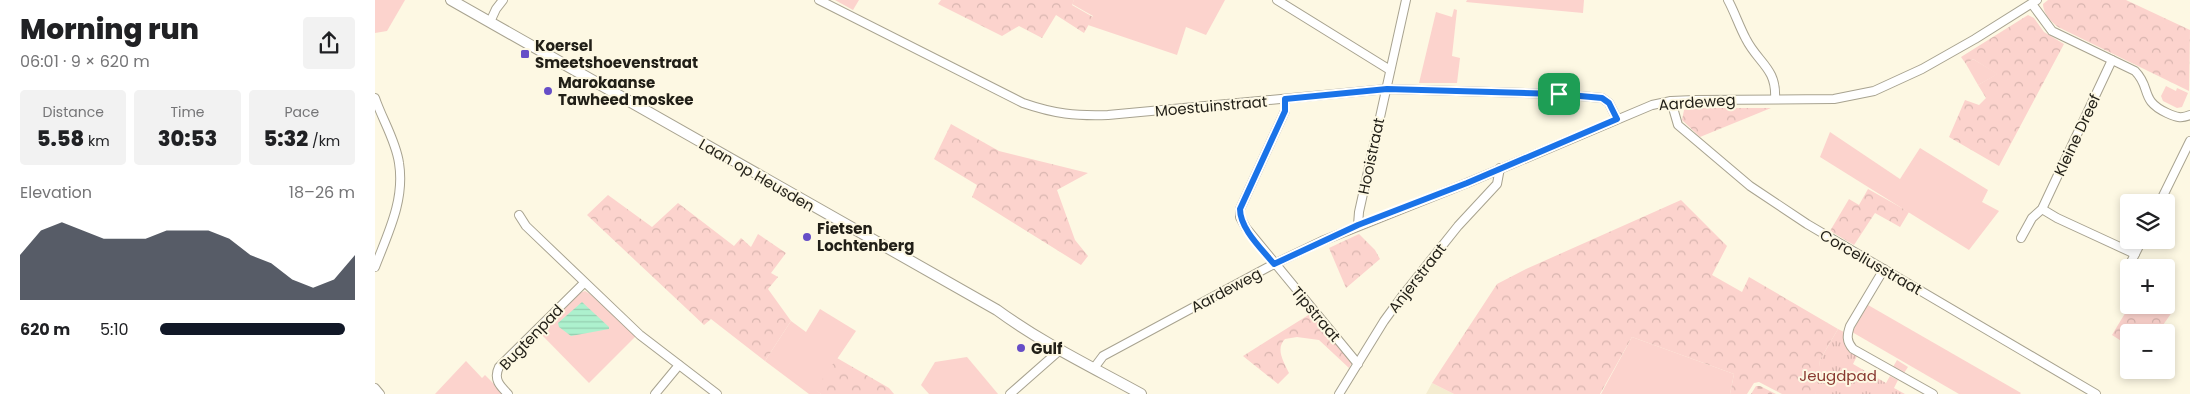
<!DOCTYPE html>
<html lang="en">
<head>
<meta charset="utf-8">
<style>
  :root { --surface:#fff; --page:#f2f2f2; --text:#202124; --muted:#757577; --accent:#111827 }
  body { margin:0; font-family:Poppins,sans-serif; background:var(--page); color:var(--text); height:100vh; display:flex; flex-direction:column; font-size:19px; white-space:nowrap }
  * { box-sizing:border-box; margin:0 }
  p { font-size:16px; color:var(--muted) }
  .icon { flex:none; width:28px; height:28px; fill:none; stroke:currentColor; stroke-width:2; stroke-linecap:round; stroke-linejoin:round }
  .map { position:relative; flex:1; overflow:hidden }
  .drawer { display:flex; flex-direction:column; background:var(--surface); width:375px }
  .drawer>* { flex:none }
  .buttons { position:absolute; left:1745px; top:194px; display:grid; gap:10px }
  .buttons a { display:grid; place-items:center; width:55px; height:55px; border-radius:5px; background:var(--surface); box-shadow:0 2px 8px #0003; font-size:25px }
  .pin { position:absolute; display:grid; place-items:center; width:42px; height:42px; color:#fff; margin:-21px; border-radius:10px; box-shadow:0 2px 8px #0006 }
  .round { display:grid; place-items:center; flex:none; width:52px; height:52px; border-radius:5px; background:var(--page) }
  .head { display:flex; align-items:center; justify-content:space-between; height:85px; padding:0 20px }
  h1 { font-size:28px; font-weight:800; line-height:38px }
  .figures { display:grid; grid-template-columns:repeat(3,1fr); gap:8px; height:85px; padding:5px 20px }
  .figures div { display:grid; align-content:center; border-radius:5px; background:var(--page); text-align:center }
  .figures b { font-size:21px; font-weight:800 }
  .figures small { font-size:14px; font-weight:400 }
  .figures p { font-size:14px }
  .chart { height:140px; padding:10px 20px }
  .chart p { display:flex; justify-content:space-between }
  .chart svg { width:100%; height:90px; margin-top:5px; fill:var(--accent); opacity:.7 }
  ul { padding:0 20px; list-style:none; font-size:16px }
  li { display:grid; grid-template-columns:80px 60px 1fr; align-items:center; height:38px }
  li i { height:12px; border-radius:6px; background:var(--accent) }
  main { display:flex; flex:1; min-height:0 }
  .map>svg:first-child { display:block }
</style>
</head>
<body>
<main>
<section class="drawer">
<div class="head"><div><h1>Morning run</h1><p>06:01 · 9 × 620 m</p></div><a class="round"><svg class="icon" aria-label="share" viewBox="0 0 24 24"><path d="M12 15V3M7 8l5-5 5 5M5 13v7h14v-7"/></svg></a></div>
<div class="figures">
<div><p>Distance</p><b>5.58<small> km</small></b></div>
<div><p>Time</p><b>30:53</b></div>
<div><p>Pace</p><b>5:32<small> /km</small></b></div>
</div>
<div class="chart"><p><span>Elevation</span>18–26 m</p>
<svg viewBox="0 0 160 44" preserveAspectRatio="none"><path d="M0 44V22L10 10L20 6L30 10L40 14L50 14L60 14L70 10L80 10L90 10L100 14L110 22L120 26L130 34L140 38L150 34L160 22V44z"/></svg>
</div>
<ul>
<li><b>620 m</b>5:10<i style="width:95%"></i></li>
</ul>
</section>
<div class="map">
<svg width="1815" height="394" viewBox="0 0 1815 394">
  <defs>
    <pattern id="forest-crowns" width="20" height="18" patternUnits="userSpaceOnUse" patternTransform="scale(1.25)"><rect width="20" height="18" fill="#fcd3cd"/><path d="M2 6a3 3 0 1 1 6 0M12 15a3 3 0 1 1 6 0" fill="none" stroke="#d8b5af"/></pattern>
    <pattern id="cemetery-stones" width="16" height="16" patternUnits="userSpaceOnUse" patternTransform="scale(1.25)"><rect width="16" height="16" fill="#fcd3cd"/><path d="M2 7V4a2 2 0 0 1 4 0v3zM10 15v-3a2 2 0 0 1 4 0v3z" fill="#d8b5af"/></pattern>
    <pattern id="park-tufts" width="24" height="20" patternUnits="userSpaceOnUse" patternTransform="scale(1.25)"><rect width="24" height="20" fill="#fcd3cd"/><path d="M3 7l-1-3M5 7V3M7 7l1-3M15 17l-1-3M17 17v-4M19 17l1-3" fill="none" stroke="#d8b5af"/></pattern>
    <pattern id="water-rules" width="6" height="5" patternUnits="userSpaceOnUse" patternTransform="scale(1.25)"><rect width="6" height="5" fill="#adf1ce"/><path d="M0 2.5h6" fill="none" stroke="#95ceb0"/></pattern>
  </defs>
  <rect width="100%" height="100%" fill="#fdf8e3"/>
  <!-- built -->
  <polygon fill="#f4ecd0" points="1057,383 1079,394 1051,394"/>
  <!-- grass -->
  <g fill="#fcd3cd">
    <polygon points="0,0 30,0 12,31 0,33"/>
    <polygon points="460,0 484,0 478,10"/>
    <polygon points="699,0 850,0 831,35 811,27 802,55 713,25 718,16 697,4"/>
    <polygon points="1092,0 1209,0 1208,13 1091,2"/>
    <polygon points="1079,9 1082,10 1077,56 1085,58 1082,83 1044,83 1061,12 1077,17"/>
    <polygon points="1598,59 1623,74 1603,85 1591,64"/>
    <polygon points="1791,86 1801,91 1802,88 1813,93 1807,107 1802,108 1788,101 1786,96"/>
    <polygon points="1455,132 1525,179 1545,148 1613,190 1607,202 1624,211 1594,250 1445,157"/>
    <polygon points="210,291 218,296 261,336 214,383 164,332 202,294"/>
    <polygon points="1493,305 1646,393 1645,394 1584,394 1477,332"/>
    <polygon points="445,309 481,331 441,390 446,394 434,394 390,361 416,321 431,332"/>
    <polygon points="1257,337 1359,374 1355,394 1226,394"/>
    <polygon points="592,357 623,394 554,394 546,385 560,362"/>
    <polygon points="1522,360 1533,367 1529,373 1518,367"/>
    <polygon points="91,361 107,378 110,375 129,394 60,394"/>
  </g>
  <!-- forest -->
  <g fill="url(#forest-crowns)">
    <polygon points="566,0 699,0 697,5 718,17 709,33 681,15 667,38 644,26 627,36 563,4"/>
    <path d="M1673,0H1751L1815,30L1814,91L1683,27C1676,22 1668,13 1668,4Z"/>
    <polygon points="1653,15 1659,18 1669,32 1689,44 1624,166 1574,137 1590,100 1604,105 1611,98 1603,85 1622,74 1598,59 1591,64 1586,57"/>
    <polygon points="1316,108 1396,108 1325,137 1307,120 1309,110"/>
    <polygon points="576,124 624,151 713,173 682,190 700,240 713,256 706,265 597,197 602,185 559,159"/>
    <polygon points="1493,189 1534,212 1525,227 1500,213 1479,245 1455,231 1474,199 1484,205"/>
    <polygon points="233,195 277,227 303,203 359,246 366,238 376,247 383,234 411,253 396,273 403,277 393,289 416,321 390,361 336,319 329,325 212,215"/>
    <polygon points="1306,200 1352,246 1337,275 1367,292 1374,277 1463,329 1445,360 1442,390 1440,394 1407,394 1384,382 1379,383 1372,394 1355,394 1359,374 1257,337 1225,394 1079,394 1057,383 1122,284 1151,269"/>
    <polygon points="984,234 1000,250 1005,259 971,288 954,248"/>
    <polygon points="1791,303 1800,308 1783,332 1754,332 1754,346 1737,335 1755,305 1791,305"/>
    <path d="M935,314L977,362L974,368L944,340L922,337L910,339C900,349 909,362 914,373L903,384L868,356Z"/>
    <polygon points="462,358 514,388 519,394 446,394 440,390"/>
  </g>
  <!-- cemetery -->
  <polygon fill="url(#cemetery-stones)" points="1381,386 1385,386 1401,394 1376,394"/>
  <!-- park -->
  <path fill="url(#park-tufts)" d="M1463,329L1469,332C1469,343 1472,351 1482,356L1478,364L1511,383L1515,376L1523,380L1519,388L1530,394H1440L1445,360Z"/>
  <!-- water -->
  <polygon fill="url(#water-rules)" points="207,302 234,327 234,329 196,336 184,327 183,323"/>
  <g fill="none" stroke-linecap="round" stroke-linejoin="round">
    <defs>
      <g id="minor">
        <path d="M444,0L648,103C680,114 700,116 733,115L1012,89L1184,94L1227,98L1234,103L1242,119"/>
        <polyline points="902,0 1015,70"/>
        <path d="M1353,0C1360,13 1364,26 1371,39C1383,63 1402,68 1400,99"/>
        <path d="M1657,4L1677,31L1760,71C1777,88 1764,100 1792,113C1801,117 1806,119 1815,115"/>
        <polyline points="115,22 121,9 128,0"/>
        <path d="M0,98C7,119 21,141 24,163C30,200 13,233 0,267"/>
        <polyline points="910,99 910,111 865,209 865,217 871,228 983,364"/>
        <polyline points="1296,101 1303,125 1375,186 1432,224 1721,394"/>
        <polyline points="1785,202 1815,141"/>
        <polyline points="1667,209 1682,218 1760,254"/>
        <polyline points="144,215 151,226 265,335 342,394"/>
        <polyline points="983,225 984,212 1031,0"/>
        <polyline points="1646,238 1657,218 1667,209 1737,60"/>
        <polyline points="1756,262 1767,240"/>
        <path d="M1509,269L1475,326C1472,335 1471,341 1478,349L1558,394"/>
        <polyline points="719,368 728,356 899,264 947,241 1092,183 1277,105 1296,101 1319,100 1459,99 1499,91 1547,69 1600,39 1662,0"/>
        <polyline points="0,388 5,394"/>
        <path d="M133,394C125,386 118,379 124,367L209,283"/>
        <polyline points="280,394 304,365"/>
        <polyline points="635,394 685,350"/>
        <polyline points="964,394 1009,321 1028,295 1083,226 1122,184 1125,168"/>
      </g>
      <path id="tertiary" d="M76,0L622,310C667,343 717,367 766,394"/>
    </defs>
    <!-- minor casing -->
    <use href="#minor" stroke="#a8a390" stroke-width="10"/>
    <!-- tertiary casing -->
    <use href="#tertiary" stroke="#a8a390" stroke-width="12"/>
    <!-- minor -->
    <use href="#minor" stroke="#fff" stroke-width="8"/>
    <!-- tertiary -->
    <use href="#tertiary" stroke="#fff" stroke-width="10"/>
  </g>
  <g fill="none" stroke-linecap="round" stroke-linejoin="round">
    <defs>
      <path id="route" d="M1012,89L1184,94L1227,98L1234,103L1242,119L1092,183L983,225L899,264C887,249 865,229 865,209L910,111V99Z"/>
    </defs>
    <!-- route casing -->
    <use href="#route" stroke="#fff" stroke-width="10"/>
    <!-- route -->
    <use href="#route" stroke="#1a73e8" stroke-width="6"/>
  </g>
  <!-- markers -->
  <g fill="#664ec7" stroke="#fdf8e3" stroke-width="2">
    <rect x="145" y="49" width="10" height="10" rx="2.5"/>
    <circle cx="173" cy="91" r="5"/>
    <circle cx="432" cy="237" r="5"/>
    <circle cx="646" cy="348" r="5"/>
  </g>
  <g text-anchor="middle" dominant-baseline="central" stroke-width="4" stroke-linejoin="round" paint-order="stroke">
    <!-- poi labels -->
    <g font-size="15" font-weight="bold" fill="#211f17" stroke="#fdf8e3" text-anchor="start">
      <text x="160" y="45">Koersel<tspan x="160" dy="17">Smeetshoevenstraat</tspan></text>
      <text x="183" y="82">Marokaanse<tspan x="183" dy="17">Tawheed moskee</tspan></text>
      <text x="442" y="228">Fietsen<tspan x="442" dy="17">Lochtenberg</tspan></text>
      <text x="656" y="348">Gulf</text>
    </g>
    <!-- street labels -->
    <g font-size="15" fill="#211f17" stroke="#fdf8e3">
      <text transform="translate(1322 102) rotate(-4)">Aardeweg</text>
      <text transform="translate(836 106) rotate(-5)">Moestuinstraat</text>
      <text transform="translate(1702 135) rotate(-65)">Kleine Dreef</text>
      <text transform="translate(996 156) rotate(-78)">Hooistraat</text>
      <text transform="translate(382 175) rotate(30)">Laan op Heusden</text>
      <text transform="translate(1496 262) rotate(30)">Corceliusstraat</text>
      <text transform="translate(1042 278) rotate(-52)">Anjerstraat</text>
      <text transform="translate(851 290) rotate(-28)">Aardeweg</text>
      <text transform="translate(941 314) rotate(50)">Tipstraat</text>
      <text transform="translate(156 337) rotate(-46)">Bugtenpad</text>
    </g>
    <!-- park labels -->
    <g font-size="15" fill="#893830" stroke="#fdf8e3">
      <text x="1463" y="375">Jeugdpad</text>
    </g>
  </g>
</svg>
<div class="buttons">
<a><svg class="icon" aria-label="layers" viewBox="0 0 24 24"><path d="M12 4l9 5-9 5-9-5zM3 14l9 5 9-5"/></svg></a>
<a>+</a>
<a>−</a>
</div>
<div class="pin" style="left:1184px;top:94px;background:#1e9e55"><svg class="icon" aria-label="arrive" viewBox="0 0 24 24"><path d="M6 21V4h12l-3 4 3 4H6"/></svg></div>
</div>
</main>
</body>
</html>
